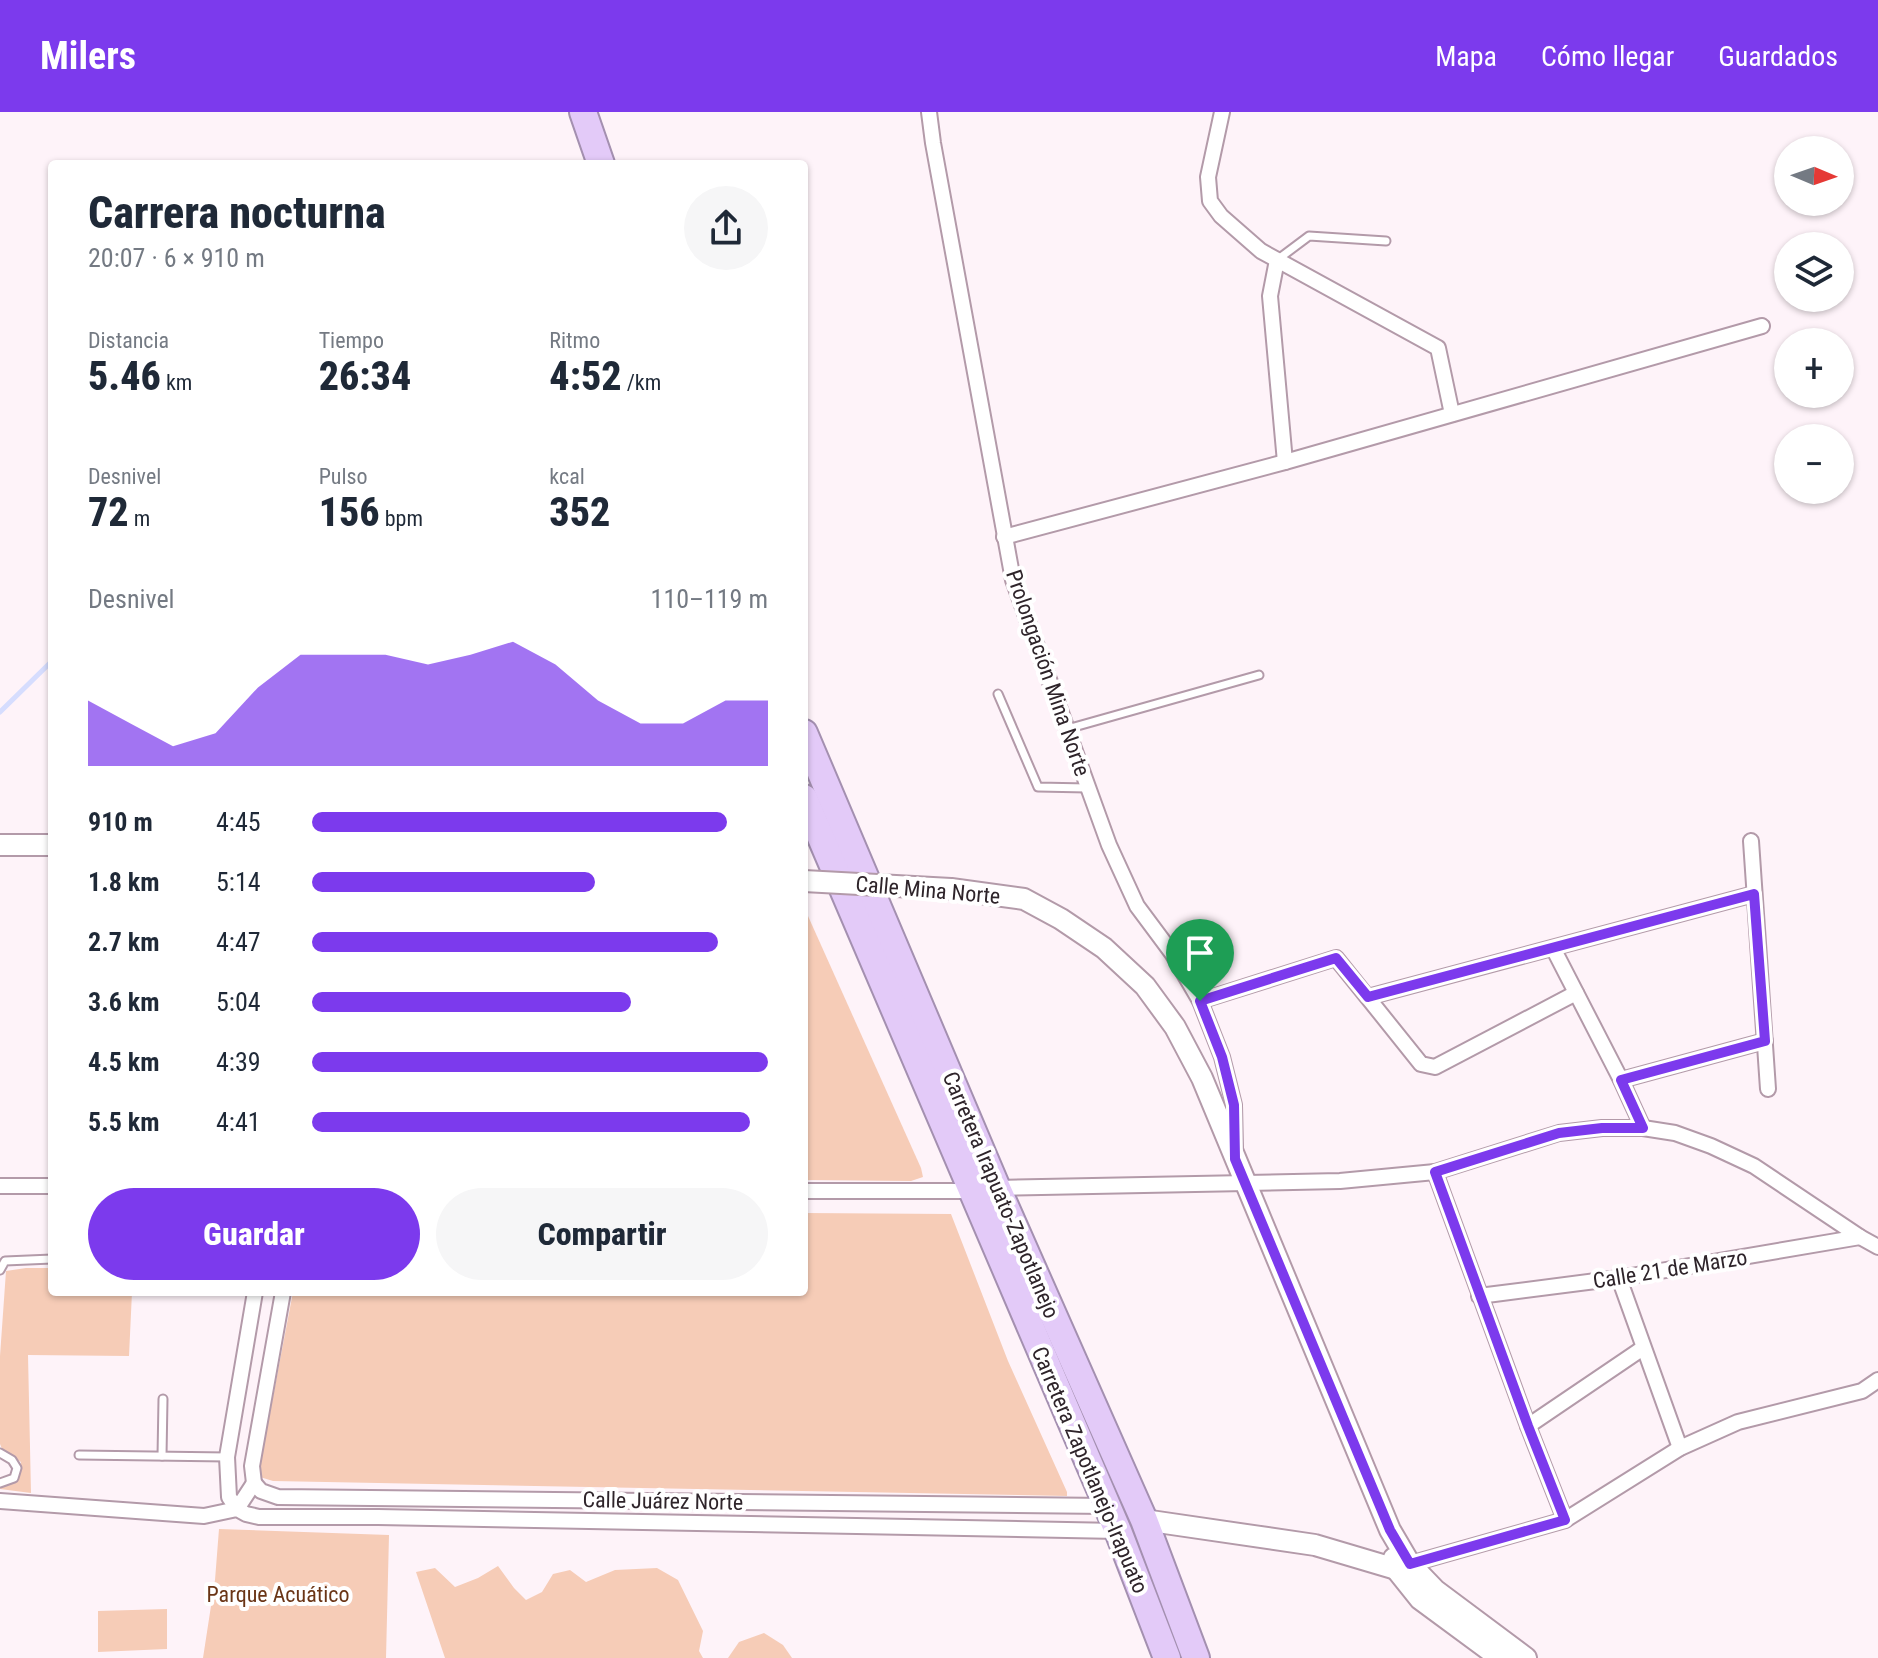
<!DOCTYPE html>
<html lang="es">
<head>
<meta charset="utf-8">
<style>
  :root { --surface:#fff; --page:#f6f6f7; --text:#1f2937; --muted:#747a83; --accent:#7c3aed }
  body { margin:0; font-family:"Roboto Condensed",sans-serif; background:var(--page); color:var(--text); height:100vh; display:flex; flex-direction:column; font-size:30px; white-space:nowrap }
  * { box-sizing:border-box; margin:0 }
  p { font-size:26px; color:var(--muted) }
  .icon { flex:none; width:44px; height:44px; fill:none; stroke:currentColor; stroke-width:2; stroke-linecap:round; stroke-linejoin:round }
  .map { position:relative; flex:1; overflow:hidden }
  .sheet { position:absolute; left:48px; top:48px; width:760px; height:1136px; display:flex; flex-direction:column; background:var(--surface); border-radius:8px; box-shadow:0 2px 6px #0004 }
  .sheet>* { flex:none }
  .needle { width:52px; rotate:92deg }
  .buttons { position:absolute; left:1774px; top:24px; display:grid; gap:16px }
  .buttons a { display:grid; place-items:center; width:80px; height:80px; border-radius:50%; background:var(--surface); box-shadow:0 2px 6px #0004; font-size:40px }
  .pin { position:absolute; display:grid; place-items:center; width:68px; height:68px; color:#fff; margin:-82px -34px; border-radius:50% 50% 50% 0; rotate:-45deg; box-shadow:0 0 8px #0007 }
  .pin .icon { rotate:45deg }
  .round { display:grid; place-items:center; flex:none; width:84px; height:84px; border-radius:42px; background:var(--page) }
  .headline { display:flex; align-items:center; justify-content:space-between; height:136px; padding:0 40px }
  h1 { font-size:44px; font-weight:800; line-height:60px }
  .metrics { display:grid; grid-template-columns:repeat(3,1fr); gap:12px; height:136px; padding:8px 40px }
  .metrics div { display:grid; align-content:center }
  .metrics b { font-size:40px; font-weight:800 }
  .metrics small { font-size:22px; font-weight:400 }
  .metrics p { font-size:22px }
  .chart { height:224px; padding:16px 40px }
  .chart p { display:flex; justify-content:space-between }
  .chart svg { width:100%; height:144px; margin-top:8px; fill:var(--accent); opacity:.7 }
  .primary-button { display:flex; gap:16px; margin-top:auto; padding:16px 40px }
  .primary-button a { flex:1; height:92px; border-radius:48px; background:var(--accent); color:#fff; font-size:32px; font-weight:800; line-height:92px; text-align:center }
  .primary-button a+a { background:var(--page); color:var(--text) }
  ul { padding:0 40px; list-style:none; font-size:26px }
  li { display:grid; grid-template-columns:128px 96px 1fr; align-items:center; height:60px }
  li i { height:20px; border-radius:10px; background:var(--accent) }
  header { display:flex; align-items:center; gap:48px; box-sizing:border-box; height:112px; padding:0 40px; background:var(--accent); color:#fff }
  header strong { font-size:38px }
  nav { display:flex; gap:44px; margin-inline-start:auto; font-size:28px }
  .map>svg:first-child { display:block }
</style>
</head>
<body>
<header>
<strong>Milers</strong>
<nav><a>Mapa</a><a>Cómo llegar</a><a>Guardados</a></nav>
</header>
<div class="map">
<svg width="1878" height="1546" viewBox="0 0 1878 1546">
  <rect width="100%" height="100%" fill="#fef3f9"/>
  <!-- green -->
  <g fill="#f6ccb7">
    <polygon points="804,804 808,804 921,1056 923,1065 911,1069 804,1068"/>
    <polygon points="804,1101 951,1102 1008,1249 1067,1380 1067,1384 273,1369 260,1365 260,1353 293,1180 804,1180"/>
    <polygon points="26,1156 52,1156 52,1180 132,1180 129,1244 28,1243 31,1381 0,1377 0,1375 19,1367 21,1350 2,1337 0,1332 0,1244 6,1159"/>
    <polygon points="219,1417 389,1423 386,1546 203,1546 215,1468"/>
    <polygon points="498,1454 514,1476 526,1488 542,1480 553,1462 570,1458 586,1470 615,1458 657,1456 678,1468 703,1519 699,1539 703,1546 445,1546 416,1460 435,1456 455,1475 478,1466"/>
    <polygon points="167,1497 167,1537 98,1540 98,1499"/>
    <polygon points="764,1521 783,1533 792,1546 728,1546 739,1530"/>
  </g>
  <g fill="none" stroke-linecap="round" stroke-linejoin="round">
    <!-- stream -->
    <polyline stroke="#d6ddfe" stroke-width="5" points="0,600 52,549"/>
    <defs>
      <g id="lane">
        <polyline points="1277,148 1309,124 1386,129"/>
        <polyline points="998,582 1038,675 1087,676"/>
        <polyline points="1067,617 1259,563"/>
        <polyline points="0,1158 5,1149 52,1147"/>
        <polyline points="0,1341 12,1348 17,1356 14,1366 0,1371"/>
        <polyline points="79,1343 227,1345"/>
        <polyline points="162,1344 163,1287"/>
      </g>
      <g id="street">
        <polyline points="929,0 933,31 1013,468 1109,733 1137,794 1172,841 1200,889 1222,945 1234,993 1235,1035"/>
        <polyline points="1222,0 1208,65 1210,89 1221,104 1261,139 1438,236 1452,302"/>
        <polyline points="1277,148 1270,184 1285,350"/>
        <polyline points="1004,425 1285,350 1762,214"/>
        <polyline points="1751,729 1768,977"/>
        <polyline points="1553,836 1621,968 1643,1016"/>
        <polyline points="1368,885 1754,782"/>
        <polyline points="1200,889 1336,846 1421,952 1435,955 1576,881"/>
        <polyline points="1621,968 1765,929"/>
        <polyline points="1435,1060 1528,1314 1565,1408"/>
        <polyline points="0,1074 52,1074"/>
        <polyline points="997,1076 1340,1069 1435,1060 1559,1021 1602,1016 1643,1016 1675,1021 1711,1034 1754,1054 1860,1125 1878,1135"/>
        <polyline points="804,1079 973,1079"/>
        <polyline points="1619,1166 1680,1336"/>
        <polyline points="1479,1184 1619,1166 1860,1125"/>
        <polyline points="1528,1314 1643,1236"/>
        <polyline points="254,1371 261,1379 278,1385 1107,1394"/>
        <polyline points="254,1371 252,1354 283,1180"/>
        <polyline points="0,1389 204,1404 237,1397 246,1402 259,1405 378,1405 1118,1419"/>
        <polyline points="237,1397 229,1385 227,1345 255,1180"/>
        <polyline points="237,1397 254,1371"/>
        <polyline points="1410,1452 1565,1408 1680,1336 1738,1310 1862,1279 1878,1268"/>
      </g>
      <g id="secondary">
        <polyline points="0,733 52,733"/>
        <polyline points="951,777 1024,787 1061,807 1104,836 1145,874 1175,915 1202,966 1390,1418 1410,1452 1435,1478 1526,1546"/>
        <polyline points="1144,1408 1315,1433 1396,1457 1410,1452"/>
        <polyline points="1394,1446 1396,1457 1420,1487 1500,1546"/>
      </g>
      <g id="highway">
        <polyline points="583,0 601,52"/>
        <polyline points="804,621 997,1076 1144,1408 1196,1546"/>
        <polyline points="804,686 1118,1419 1167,1546"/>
      </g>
    </defs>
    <!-- lane casing -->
    <use href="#lane" stroke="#b39aa9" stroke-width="11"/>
    <!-- street casing -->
    <use href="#street" stroke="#b39aa9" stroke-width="18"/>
    <!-- secondary casing -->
    <use href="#secondary" stroke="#b39aa9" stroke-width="24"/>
    <!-- highway casing -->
    <use href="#highway" stroke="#a490b0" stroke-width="30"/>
    <!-- lane -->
    <use href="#lane" stroke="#fff" stroke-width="7"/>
    <!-- street -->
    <use href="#street" stroke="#fff" stroke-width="14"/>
    <!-- secondary -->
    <use href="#secondary" stroke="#fff" stroke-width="20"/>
    <!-- highway -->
    <use href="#highway" stroke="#e3caf8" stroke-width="26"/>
    <defs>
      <polyline id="secondary-bridge" points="804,769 951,777"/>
    </defs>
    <!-- secondary-bridge casing -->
    <use href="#secondary-bridge" stroke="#b39aa9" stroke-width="24" stroke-linecap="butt"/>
    <!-- secondary-bridge -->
    <use href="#secondary-bridge" stroke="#fff" stroke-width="20"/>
  </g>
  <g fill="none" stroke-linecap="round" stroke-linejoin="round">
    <defs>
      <polygon id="route" points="1754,782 1765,929 1621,968 1643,1016 1602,1016 1559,1021 1435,1060 1528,1314 1565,1408 1410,1452 1390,1418 1235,1047 1234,993 1222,945 1200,889 1336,846 1368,885"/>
    </defs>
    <!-- route casing -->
    <use href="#route" stroke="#fff" stroke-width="16"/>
    <!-- route -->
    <use href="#route" stroke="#7c3aed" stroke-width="10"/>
  </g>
  <g text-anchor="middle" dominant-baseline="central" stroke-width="8" stroke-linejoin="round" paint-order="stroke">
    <!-- street labels -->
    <g font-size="22" fill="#2e242a" stroke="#fff">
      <text transform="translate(1048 561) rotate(71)">Prolongación Mina Norte</text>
      <text transform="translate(928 778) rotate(5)">Calle Mina Norte</text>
      <text transform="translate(1001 1083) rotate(67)">Carretera Irapuato-Zapotlanejo</text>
      <text transform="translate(1670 1157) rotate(-9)">Calle 21 de Marzo</text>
      <text transform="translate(1090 1358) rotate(67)">Carretera Zapotlanejo-Irapuato</text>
      <text transform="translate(663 1389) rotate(1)">Calle Juárez Norte</text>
    </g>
    <!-- park labels -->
    <g font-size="22" fill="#6a3516" stroke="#fff">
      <text x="278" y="1482">Parque Acuático</text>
    </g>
  </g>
</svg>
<div class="buttons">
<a><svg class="needle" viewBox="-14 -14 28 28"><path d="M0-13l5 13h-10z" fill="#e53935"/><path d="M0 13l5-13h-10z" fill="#747a83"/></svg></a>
<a><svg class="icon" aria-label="layers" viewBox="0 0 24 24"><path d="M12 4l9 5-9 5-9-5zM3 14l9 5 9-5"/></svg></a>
<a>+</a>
<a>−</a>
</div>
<div class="pin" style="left:1200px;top:889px;background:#1e9e55"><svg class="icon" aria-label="arrive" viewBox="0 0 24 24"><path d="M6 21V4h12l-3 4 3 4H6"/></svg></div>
<section class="sheet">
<div class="headline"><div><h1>Carrera nocturna</h1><p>20:07 · 6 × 910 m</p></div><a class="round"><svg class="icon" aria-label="share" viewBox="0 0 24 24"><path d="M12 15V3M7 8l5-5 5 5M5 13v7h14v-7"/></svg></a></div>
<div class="metrics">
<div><p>Distancia</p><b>5.46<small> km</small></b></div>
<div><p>Tiempo</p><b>26:34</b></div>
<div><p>Ritmo</p><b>4:52<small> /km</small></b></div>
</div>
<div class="metrics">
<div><p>Desnivel</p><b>72<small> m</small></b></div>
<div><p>Pulso</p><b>156<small> bpm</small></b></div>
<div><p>kcal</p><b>352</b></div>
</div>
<div class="chart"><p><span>Desnivel</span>110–119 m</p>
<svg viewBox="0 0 160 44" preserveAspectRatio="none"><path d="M0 44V24L10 31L20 38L30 34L40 20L50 10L60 10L70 10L80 13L90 10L100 6L110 13L120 24L130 31L140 31L150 24L160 24V44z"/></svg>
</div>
<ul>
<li><b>910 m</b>4:45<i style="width:91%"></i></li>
<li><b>1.8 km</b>5:14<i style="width:62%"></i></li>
<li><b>2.7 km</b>4:47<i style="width:89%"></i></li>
<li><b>3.6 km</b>5:04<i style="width:70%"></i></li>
<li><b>4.5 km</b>4:39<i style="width:100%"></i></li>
<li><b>5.5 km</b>4:41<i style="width:96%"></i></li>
</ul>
<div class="primary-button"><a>Guardar</a><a>Compartir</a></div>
</section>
</div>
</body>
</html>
